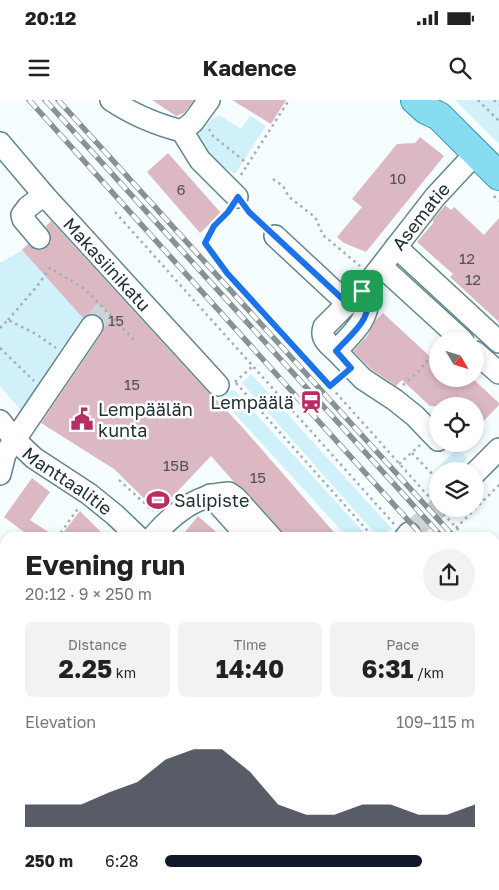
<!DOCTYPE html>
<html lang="en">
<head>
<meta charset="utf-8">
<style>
  :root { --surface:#fff; --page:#f2f2f2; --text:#222; --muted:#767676; --accent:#111827 }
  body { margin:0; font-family:"Golos Text",sans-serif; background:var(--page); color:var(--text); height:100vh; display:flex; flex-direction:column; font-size:19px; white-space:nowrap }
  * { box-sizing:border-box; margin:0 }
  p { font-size:16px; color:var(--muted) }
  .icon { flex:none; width:28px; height:28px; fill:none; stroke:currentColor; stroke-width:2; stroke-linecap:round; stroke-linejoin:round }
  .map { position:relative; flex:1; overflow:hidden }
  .drawer { position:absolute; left:0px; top:432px; width:500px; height:358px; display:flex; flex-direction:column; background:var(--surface); border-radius:15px 15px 0 0; box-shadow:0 2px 8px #0003 }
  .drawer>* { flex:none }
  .needle { width:32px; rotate:128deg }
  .tools { position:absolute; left:429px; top:232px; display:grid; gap:10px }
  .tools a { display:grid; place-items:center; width:55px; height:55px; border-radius:50%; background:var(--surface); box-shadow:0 2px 8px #0003; font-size:25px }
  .pin { position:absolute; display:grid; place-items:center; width:42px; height:42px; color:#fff; margin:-21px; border-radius:10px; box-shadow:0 2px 8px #0006 }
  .round { display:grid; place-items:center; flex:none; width:52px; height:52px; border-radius:26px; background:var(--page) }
  .summary { display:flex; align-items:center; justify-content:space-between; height:85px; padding:0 25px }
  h1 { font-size:28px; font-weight:700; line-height:38px }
  .stats { display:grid; grid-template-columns:repeat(3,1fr); gap:8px; height:85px; padding:5px 25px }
  .stats div { display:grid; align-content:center; border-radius:8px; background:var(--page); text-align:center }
  .stats b { font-size:25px; font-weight:700 }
  .stats small { font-size:14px; font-weight:400 }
  .stats p { font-size:14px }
  .chart { height:140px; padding:10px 25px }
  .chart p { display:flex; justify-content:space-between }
  .chart svg { width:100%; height:90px; margin-top:5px; fill:var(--accent); opacity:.7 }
  ul { padding:0 25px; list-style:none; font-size:16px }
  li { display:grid; grid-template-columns:80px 60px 1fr; align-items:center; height:38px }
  li i { height:12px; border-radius:6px; background:var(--accent) }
  .status { display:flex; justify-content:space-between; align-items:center; height:35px; padding:0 25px; background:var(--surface); direction:ltr }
  .status svg { height:14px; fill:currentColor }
  header { display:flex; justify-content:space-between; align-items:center; height:65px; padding:0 25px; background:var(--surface); font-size:22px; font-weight:700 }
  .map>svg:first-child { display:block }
</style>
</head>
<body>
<div class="status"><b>20:12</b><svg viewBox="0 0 49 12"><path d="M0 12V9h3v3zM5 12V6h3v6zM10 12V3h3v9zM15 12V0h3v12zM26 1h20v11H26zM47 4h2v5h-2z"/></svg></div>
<header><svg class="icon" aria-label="menu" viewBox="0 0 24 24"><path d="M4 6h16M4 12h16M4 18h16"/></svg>Kadence<svg class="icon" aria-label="search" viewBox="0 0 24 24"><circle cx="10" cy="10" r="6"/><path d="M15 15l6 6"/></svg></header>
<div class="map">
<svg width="499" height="790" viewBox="0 0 499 790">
  <rect width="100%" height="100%" fill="#f5fdff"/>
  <!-- green -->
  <g fill="#d1f1fa">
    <polygon points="455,0 499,0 499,44"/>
    <polygon points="219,15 241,29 250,16 266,26 235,74 210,58 192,34"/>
    <polygon points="51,121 70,141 110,205 85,224 25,315 0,286 0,163 22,150"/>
    <polygon points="251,274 392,429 381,434 373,431 242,283"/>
    <polygon points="234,290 368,437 347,437 217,294"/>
    <polygon points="457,348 468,358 455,371 437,372 436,370"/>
  </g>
  <!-- building -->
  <g fill="#dcb9c2">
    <polygon points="152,0 194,0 184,13 176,16"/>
    <polygon points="232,0 286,0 271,24"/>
    <polygon points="420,37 444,56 366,152 344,143 337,137 362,107 352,99 397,44 415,43"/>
    <polygon points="168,53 221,113 200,133 147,72"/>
    <polygon points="445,105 451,110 454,107 484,135 499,118 499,222 450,177 453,174 417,142 434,122 432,121"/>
    <polygon points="51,121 209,293 214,297 243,328 339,438 284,438 281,430 245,390 234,382 211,356 158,412 114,369 41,323 102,233 104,226 103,220 99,215 92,214 83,218 22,150 28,144 35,150 42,150 47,147 51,142 51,136 46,126"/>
    <polygon points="383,213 438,264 438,279 473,279 499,303 499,305 475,330 475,306 430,306 402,280 396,286 371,269 353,251 367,236 376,220"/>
    <polygon points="32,378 50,392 30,420 58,438 32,438 4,417"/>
    <polygon points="80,411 107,438 59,438"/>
    <polygon points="198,416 223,438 180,438"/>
  </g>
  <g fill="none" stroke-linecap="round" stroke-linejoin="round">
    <!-- minor-tunnel -->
    <g stroke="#cbd4d6" stroke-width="21" stroke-dasharray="21 11" stroke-linecap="butt">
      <polyline points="92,226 106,209"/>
      <polyline points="409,433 438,408"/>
    </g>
    <defs>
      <g id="minor">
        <path d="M111,0C132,14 158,25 182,31L200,60L237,97"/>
        <polyline points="182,31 193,22 209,0"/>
        <path id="s1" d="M0,43L44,95L218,285"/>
        <polyline points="275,136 348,204"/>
        <polyline points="39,138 23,119 22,115 28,107 44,95"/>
        <polyline points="396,147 499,242"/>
        <polyline points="382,167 463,241"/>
        <path id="s2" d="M362,191L368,199C368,222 350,235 336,251C328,244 320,238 324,227L369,182L435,97L476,53"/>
        <polyline points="336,251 363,279 395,300 415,316 438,340"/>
        <polyline points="475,252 499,273"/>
        <path id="s3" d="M0,321L15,340L34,358L89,394L115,415L139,438"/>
        <polyline points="475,373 499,349"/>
        <polyline points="0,374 5,354 92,226"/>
        <polyline points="210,395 249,438"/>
        <path d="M152,438C172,414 197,394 229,393L236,398L272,438"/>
        <polyline points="405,438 409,433"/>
        <polyline points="0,584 5,588"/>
        <polyline points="0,618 5,612"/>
        <polyline points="495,684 499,687"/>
        <polyline points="495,733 499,727"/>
        <polyline points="444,785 451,790"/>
        <polyline points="145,790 149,785"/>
      </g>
      <polyline id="major" points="415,0 426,10 439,16 499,76"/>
    </defs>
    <!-- minor casing -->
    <use href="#minor" stroke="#61858e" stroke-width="24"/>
    <!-- major casing -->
    <use href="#major" stroke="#2f92a7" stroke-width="30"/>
    <!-- path -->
    <g stroke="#a3aeb1" stroke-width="2.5" stroke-dasharray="2.5 4" stroke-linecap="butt">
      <polyline points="478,0 499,21"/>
      <polyline points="494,0 499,5"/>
      <polyline points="209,29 213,36 248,64 289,0"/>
      <polyline points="241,75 248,64"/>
      <polyline points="273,79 283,86 289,97 315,117 323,135 360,166"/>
      <polyline points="494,96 499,101"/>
      <polyline points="248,110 263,125"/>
      <polyline points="228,111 214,126 205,143 227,173 330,286"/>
      <polyline points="115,112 394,424"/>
      <polyline points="8,220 38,185 50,168 85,189 134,240"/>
      <polyline points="0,228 8,220 36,234 56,248"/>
      <polyline points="0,248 34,281"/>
      <polyline points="338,279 330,286 438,407"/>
      <polyline points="235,282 253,266"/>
      <polyline points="236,283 374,438"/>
      <polyline points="403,285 418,272 438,248"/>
      <polyline points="412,353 438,380"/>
      <polyline points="399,364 420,345"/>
      <polyline points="119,380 153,411"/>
      <polyline points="439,409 466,438"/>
      <polyline points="456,428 499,385"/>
      <polyline points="57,438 79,407"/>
      <polyline points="495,469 499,474"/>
      <polyline points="0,476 5,469"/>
      <polyline points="0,509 5,513"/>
      <polyline points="108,785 114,790"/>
      <polyline points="220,785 226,790"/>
    </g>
    <!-- minor -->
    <use href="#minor" stroke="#fff" stroke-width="21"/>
    <!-- major -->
    <use href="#major" stroke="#87ddef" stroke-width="28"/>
    <defs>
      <g id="rail">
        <polyline points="29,0 424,438"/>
        <polyline points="45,0 443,438"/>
        <polyline points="58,0 455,438"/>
        <polyline points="495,481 499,486"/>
        <polyline points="495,494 499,499"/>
        <polyline points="495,516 499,520"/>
      </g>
    </defs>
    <!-- rail casing -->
    <use href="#rail" stroke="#869295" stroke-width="5.5"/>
    <!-- rail -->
    <use href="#rail" stroke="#fff" stroke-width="4" stroke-dasharray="11" stroke-linecap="butt"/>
  </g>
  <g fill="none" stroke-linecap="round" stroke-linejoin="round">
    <defs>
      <path id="route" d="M238,97L249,112L348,204L362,191C379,215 351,234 336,251L351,268L330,286L227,173L205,143L214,126L228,112Z"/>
    </defs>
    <!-- route casing -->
    <use href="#route" stroke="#fff" stroke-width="10"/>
    <!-- route -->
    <use href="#route" stroke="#1a73e8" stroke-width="6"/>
  </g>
  <!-- icons -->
  <defs>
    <symbol id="station-bare" viewBox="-9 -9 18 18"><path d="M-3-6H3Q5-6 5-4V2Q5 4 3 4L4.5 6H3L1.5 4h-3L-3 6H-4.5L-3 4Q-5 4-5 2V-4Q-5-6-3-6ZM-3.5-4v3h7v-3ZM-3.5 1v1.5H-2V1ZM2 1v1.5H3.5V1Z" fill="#b92d65" stroke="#fff" stroke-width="2.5" paint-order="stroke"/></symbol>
    <symbol id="civic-bare" viewBox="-9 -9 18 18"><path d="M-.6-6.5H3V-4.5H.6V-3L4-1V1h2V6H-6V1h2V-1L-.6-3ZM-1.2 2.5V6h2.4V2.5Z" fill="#b92d65" stroke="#fff" stroke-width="2.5" paint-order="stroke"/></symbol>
    <symbol id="stadium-bare" viewBox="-9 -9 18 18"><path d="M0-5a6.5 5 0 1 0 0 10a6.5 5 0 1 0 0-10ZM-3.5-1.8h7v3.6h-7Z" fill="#b92d65" stroke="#fff" stroke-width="2.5" paint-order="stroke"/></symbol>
  </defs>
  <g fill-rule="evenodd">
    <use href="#station-bare" x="295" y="286" width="32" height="32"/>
    <use href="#civic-bare" x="66" y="303" width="32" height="32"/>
    <use href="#stadium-bare" x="142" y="384" width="32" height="32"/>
  </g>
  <g text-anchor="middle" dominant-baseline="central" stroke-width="5" stroke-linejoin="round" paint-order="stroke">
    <!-- number labels -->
    <g font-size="15" fill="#505258">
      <text x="398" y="78">10</text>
      <text x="181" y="89">6</text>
      <text x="467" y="158">12</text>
      <text x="473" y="179">12</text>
      <text x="116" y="220">15</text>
      <text x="132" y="284">15</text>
      <text x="176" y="365">15B</text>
      <text x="258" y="377">15</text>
    </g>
    <!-- street labels -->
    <g font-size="18" fill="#213034" stroke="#fff">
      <text stroke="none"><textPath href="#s2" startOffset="249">Asematie</textPath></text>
      <text stroke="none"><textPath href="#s1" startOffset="162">Makasiinikatu</textPath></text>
      <text stroke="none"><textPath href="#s3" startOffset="91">Manttaalitie</textPath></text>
    </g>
    <!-- poi labels -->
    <g font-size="18" fill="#213034" stroke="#fff" text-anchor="start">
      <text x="294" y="302" text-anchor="end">Lempäälä</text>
      <text x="98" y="309">Lempäälän<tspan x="98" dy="21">kunta</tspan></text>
      <text x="174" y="400">Salipiste</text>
    </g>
  </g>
</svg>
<div class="tools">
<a><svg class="needle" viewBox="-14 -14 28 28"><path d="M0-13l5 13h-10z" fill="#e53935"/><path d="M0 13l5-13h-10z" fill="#767676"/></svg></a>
<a><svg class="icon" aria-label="locate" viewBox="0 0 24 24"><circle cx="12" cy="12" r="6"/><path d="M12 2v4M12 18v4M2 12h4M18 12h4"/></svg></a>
<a><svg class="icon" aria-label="layers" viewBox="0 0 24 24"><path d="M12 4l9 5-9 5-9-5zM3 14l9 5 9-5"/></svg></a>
</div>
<div class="pin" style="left:362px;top:191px;background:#1e9e55"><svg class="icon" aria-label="arrive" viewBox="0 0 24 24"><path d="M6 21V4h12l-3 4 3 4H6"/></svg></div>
<section class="drawer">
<div class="summary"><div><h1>Evening run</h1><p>20:12 · 9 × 250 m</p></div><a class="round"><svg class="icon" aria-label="share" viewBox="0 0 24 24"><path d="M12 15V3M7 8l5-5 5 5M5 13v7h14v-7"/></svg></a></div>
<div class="stats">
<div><p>Distance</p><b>2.25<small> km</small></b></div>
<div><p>Time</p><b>14:40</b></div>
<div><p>Pace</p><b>6:31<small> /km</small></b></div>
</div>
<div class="chart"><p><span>Elevation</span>109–115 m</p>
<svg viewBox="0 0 160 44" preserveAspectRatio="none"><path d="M0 44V33L10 33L20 33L30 27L40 22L50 11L60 6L70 6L80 17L90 33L100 38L110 38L120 33L130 33L140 38L150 38L160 33V44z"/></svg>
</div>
<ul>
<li><b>250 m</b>6:28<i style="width:83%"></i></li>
</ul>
</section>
</div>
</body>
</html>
